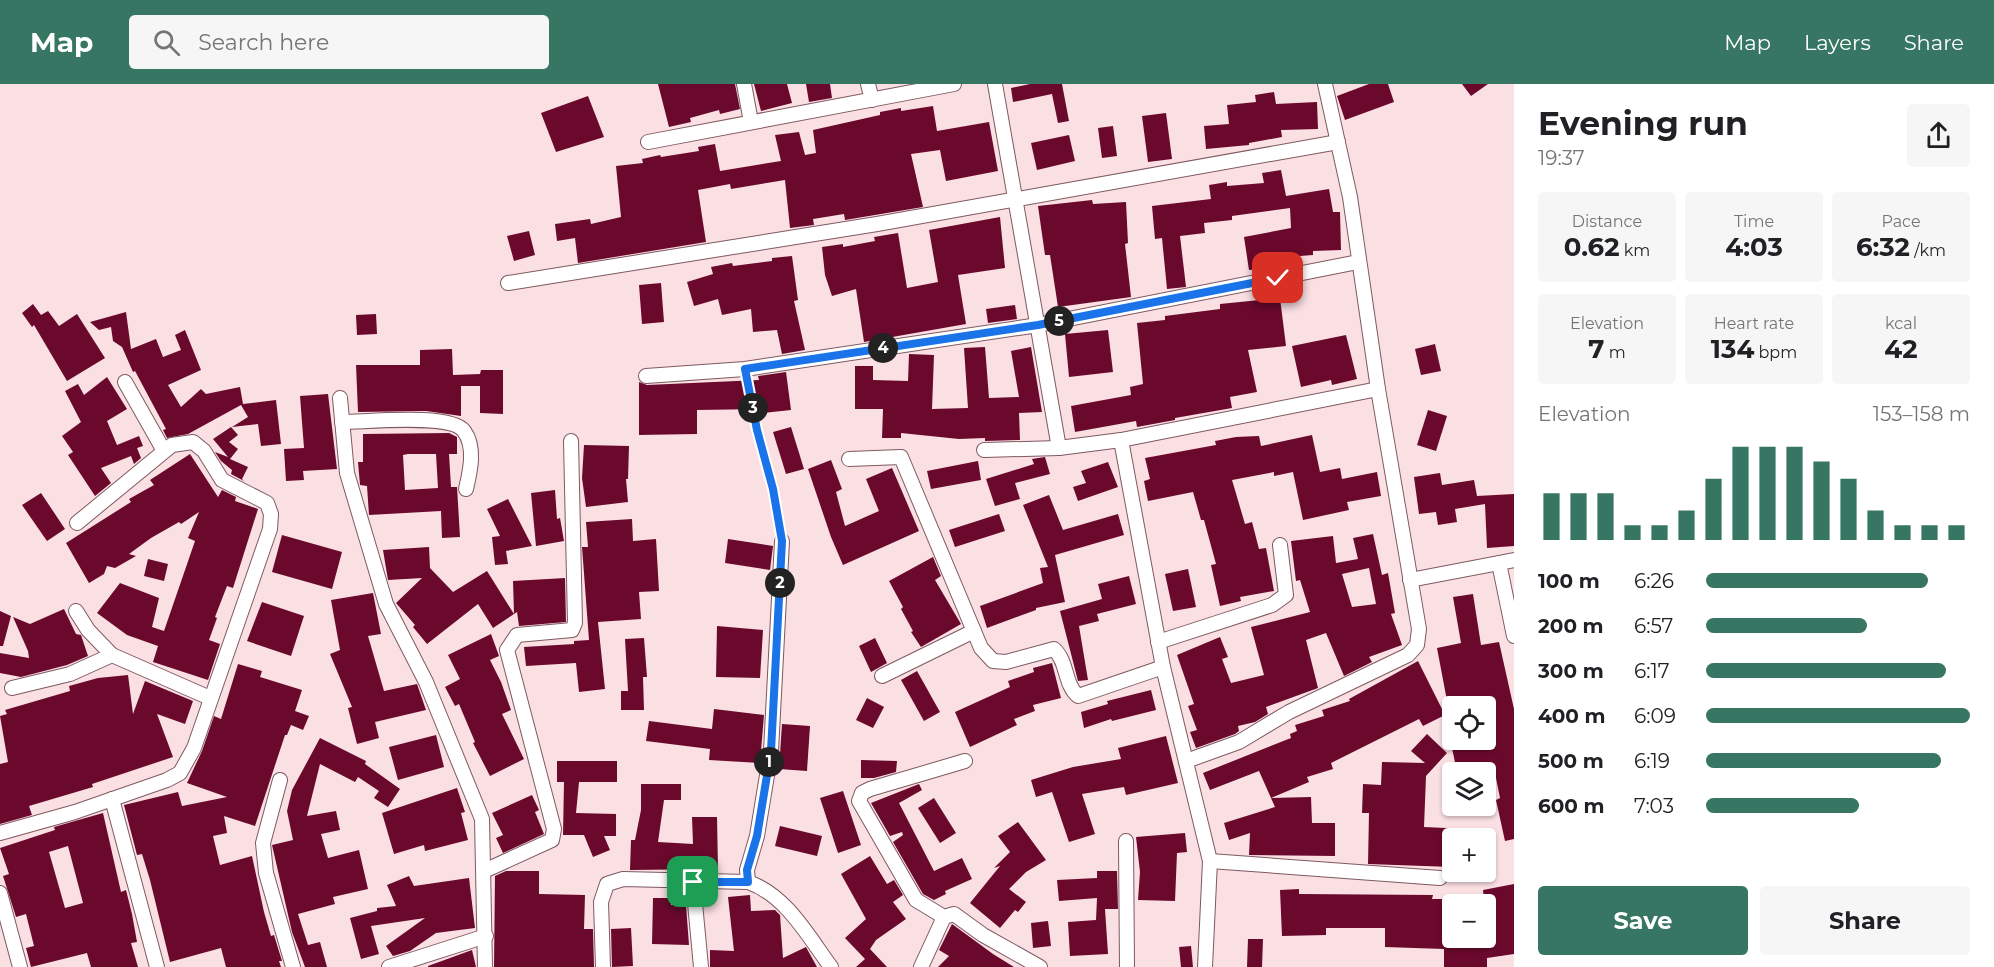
<!DOCTYPE html>
<html lang="en">
<head>
<meta charset="utf-8">
<style>
  :root { --surface:#fff; --page:#f6f6f6; --text:#202124; --muted:#757577; --accent:#367663 }
  body { margin:0; font-family:Montserrat,sans-serif; background:var(--page); color:var(--text); height:100vh; display:flex; flex-direction:column; font-size:22px; white-space:nowrap }
  * { box-sizing:border-box; margin:0 }
  p { font-size:20px; color:var(--muted) }
  .icon { flex:none; width:33px; height:33px; fill:none; stroke:currentColor; stroke-width:2; stroke-linecap:round; stroke-linejoin:round }
  .map { position:relative; flex:1; overflow:hidden }
  .sheet { display:flex; flex-direction:column; background:var(--surface); width:480px }
  .sheet>* { flex:none }
  .fabs { position:absolute; left:1442px; top:612px; display:grid; gap:12px }
  .fabs a { display:grid; place-items:center; width:54px; height:54px; border-radius:6px; background:var(--surface); box-shadow:0 2px 4px #0004; font-size:30px }
  .pin { position:absolute; display:grid; place-items:center; width:51px; height:51px; color:#fff; margin:-26px; border-radius:12px; box-shadow:0 3px 9px #0006 }
  .km { position:absolute; width:30px; height:30px; margin:-15px; border-radius:50%; background:#222; color:#fff; font-size:16px; line-height:30px; text-align:center }
  .round { display:grid; place-items:center; flex:none; width:63px; height:63px; border-radius:6px; background:var(--page) }
  .summary { display:flex; align-items:center; justify-content:space-between; height:102px; padding:0 24px }
  h1 { font-size:33px; font-weight:700; line-height:45px }
  .figures { display:grid; grid-template-columns:repeat(3,1fr); gap:9px; height:102px; padding:6px 24px }
  .figures div { display:grid; align-content:center; border-radius:6px; background:var(--page); text-align:center }
  .figures b { font-size:26px; font-weight:700 }
  .figures small { font-size:16px; font-weight:400 }
  .figures p { font-size:16px }
  .chart { height:168px; padding:12px 24px }
  .chart p { display:flex; justify-content:space-between }
  .chart svg { width:100%; height:108px; margin-top:6px; stroke:var(--accent); stroke-width:6 }
  .cta { display:flex; gap:12px; margin-top:auto; padding:12px 24px }
  .cta a { flex:1; height:69px; border-radius:6px; background:var(--accent); color:#fff; font-size:24px; font-weight:700; line-height:69px; text-align:center }
  .cta a+a { background:var(--page); color:var(--text) }
  ul { padding:0 24px; list-style:none; font-size:20px }
  li { display:grid; grid-template-columns:96px 72px 1fr; align-items:center; height:45px }
  li i { height:15px; border-radius:8px; background:var(--accent) }
  header { display:flex; align-items:center; gap:36px; box-sizing:border-box; height:84px; padding:0 30px; background:var(--accent); color:#fff }
  header strong { font-size:28px }
  nav { display:flex; gap:33px; margin-inline-start:auto; font-size:21px }
  .search { width:420px; height:54px; background:var(--page); display:flex; align-items:center; gap:15px; box-sizing:border-box; padding:0 21px; border-radius:6px; color:var(--muted); font-size:22px }
  main { display:flex; flex:1; min-height:0 }
  .map>svg:first-child { display:block }
</style>
</head>
<body>
<header>
<strong>Map</strong>
<div class="search"><svg class="icon" aria-label="search" viewBox="0 0 24 24"><circle cx="10" cy="10" r="6"/><path d="M15 15l6 6"/></svg>Search here</div>
<nav><a>Map</a><a>Layers</a><a>Share</a></nav>
</header>
<main>
<div class="map">
<svg width="1514" height="883" viewBox="0 0 1514 883">
  <rect width="100%" height="100%" fill="#fadfe3"/>
  <!-- building -->
  <g fill="#6b092c" fill-rule="evenodd">
    <polygon points="658,0 735,0 740,25 720,30 719,26 690,34 691,38 669,43"/>
    <polygon points="754,0 787,0 792,19 761,27"/>
    <polygon points="806,0 830,0 832,14 809,18"/>
    <polygon points="1030,0 1062,0 1069,37 1058,39 1052,10 1013,18 1011,4"/>
    <polygon points="1369,0 1388,0 1394,18 1345,36 1337,12"/>
    <polygon points="1462,0 1488,0 1471,12"/>
    <polygon points="1274,8 1276,20 1317,18 1318,45 1281,46 1282,53 1249,59 1249,61 1206,65 1204,42 1229,40 1227,21 1256,18 1255,11"/>
    <polygon points="588,12 604,53 556,68 541,29"/>
    <polygon points="933,22 937,47 989,38 998,87 946,97 940,66 911,70 923,123 845,136 844,130 813,135 814,141 790,144 785,96 731,105 730,100 698,106 706,158 578,179 575,154 557,157 555,140 590,135 591,140 621,133 616,82 643,79 642,75 660,71 661,73 699,67 698,63 715,60 720,87 781,77 775,51 799,48 805,71 816,69 813,46 880,31 880,28 901,24 901,27"/>
    <polygon points="1166,29 1172,75 1148,78 1142,32"/>
    <polygon points="1113,42 1117,72 1102,74 1098,44"/>
    <polygon points="1069,51 1075,77 1037,86 1031,59"/>
    <polygon points="1281,86 1286,112 1329,105 1333,128 1340,128 1341,166 1313,167 1313,171 1287,173 1288,182 1249,186 1244,153 1291,144 1290,124 1232,132 1232,136 1204,139 1205,149 1180,152 1186,203 1167,205 1162,154 1155,155 1152,122 1211,115 1209,101 1227,98 1227,102 1264,99 1262,89"/>
    <polygon points="1092,116 1093,120 1126,118 1128,159 1125,160 1131,213 1058,223 1050,171 1045,171 1038,122"/>
    <polygon points="1000,133 1005,184 958,191 966,240 864,258 856,205 832,212 825,191 822,163 843,160 843,163 875,157 874,153 898,149 907,204 938,198 929,146"/>
    <polygon points="529,147 535,171 514,177 507,152"/>
    <polygon points="792,172 798,216 794,217 805,266 782,270 777,246 753,248 751,225 722,231 718,215 694,222 687,198 713,190 711,183 732,179 733,182 772,177 772,174"/>
    <polygon points="661,199 664,238 642,240 639,201"/>
    <polygon points="1280,214 1286,262 1248,266 1257,308 1230,313 1232,324 1175,334 1175,336 1137,343 1136,337 1075,348 1071,322 1131,311 1130,303 1143,300 1137,239 1165,236 1165,232 1220,225 1220,220"/>
    <polygon points="33,220 41,231 48,227 59,242 77,230 105,274 67,297 34,241 32,243 22,229"/>
    <polygon points="1015,221 1017,235 988,239 986,225"/>
    <polygon points="126,228 131,265 156,255 163,273 181,266 175,251 185,246 201,286 168,301 181,323 201,305 206,310 240,303 243,320 276,316 281,360 261,362 258,340 232,343 248,333 241,321 188,350 167,354 163,346 166,345 135,287 133,288 122,263 113,257 111,243 99,246 90,238"/>
    <polygon points="376,230 377,250 357,251 356,231"/>
    <polygon points="1108,246 1113,288 1069,293 1065,250"/>
    <polygon points="1346,251 1357,295 1332,301 1331,296 1301,303 1292,262"/>
    <polygon points="1435,260 1441,287 1421,291 1415,265"/>
    <polygon points="985,263 989,314 1019,313 1011,267 1031,263 1042,328 1019,329 1020,356 985,357 985,354 959,355 901,349 901,354 882,354 883,325 855,325 855,282 873,282 873,296 908,297 909,270 934,271 932,325 968,324 964,264"/>
    <polygon points="452,265 453,291 480,290 481,286 503,286 503,330 480,329 480,302 461,302 461,332 426,327 358,328 356,281 420,281 420,266"/>
    <polygon points="786,288 791,326 763,329 763,325 697,326 697,350 639,351 639,298 647,301 759,296 758,292"/>
    <polygon points="107,293 127,325 107,337 117,361 139,352 143,362 137,364 141,374 134,380 131,372 101,384 111,399 95,412 68,371 73,368 62,352 81,338 65,307 78,300 84,311"/>
    <polygon points="328,310 337,385 303,387 304,396 286,397 284,365 304,364 300,312"/>
    <polygon points="1428,326 1447,332 1436,367 1417,361"/>
    <polygon points="231,343 238,351 229,358 238,365 230,375 248,383 242,395 244,397 231,390 232,386 221,377 215,368 228,373 213,355"/>
    <polygon points="791,343 804,385 786,390 773,348"/>
    <path d="M449,349L457,353V370H449L451,403H457L460,453L442,454L441,427L369,431L367,402L360,401L358,378H363V350ZM408,370H436L438,404L405,406L403,371Z"/>
    <polygon points="1312,351 1320,388 1340,384 1342,395 1377,388 1381,412 1347,418 1349,426 1303,436 1293,388 1274,392 1274,388 1232,396 1245,440 1252,438 1259,465 1266,464 1274,507 1240,513 1241,517 1220,522 1211,481 1216,480 1204,436 1201,436 1193,408 1148,417 1144,397 1150,395 1145,374 1216,361 1215,357 1236,353 1259,352 1261,362"/>
    <polygon points="584,361 629,362 628,395 626,395 628,418 586,423 582,394"/>
    <polygon points="190,370 218,413 222,406 236,413 235,417 258,425 233,504 227,502 215,533 217,534 209,556 220,560 208,596 153,578 158,562 127,551 97,529 120,499 159,514 152,543 164,547 195,457 188,454 199,428 181,440 179,438 151,454 129,470 136,472 115,484 107,482 104,490 89,499 66,459 131,418 129,415 154,401 150,396"/>
    <polygon points="1045,373 1050,390 1015,399 1020,415 995,422 986,395 1034,380 1032,375"/>
    <polygon points="831,376 842,405 836,408 845,442 879,427 866,395 892,384 919,447 843,481 831,453 808,385"/>
    <polygon points="978,377 981,396 931,405 927,387"/>
    <polygon points="1108,378 1118,403 1078,417 1073,403 1086,399 1081,387"/>
    <polygon points="1440,389 1442,401 1474,396 1477,412 1514,410 1514,462 1487,464 1485,420 1455,425 1457,438 1438,441 1436,428 1419,430 1414,393"/>
    <polygon points="555,406 557,435 560,434 564,457 536,462 531,409"/>
    <polygon points="41,409 65,445 47,457 22,421"/>
    <polygon points="1049,411 1063,446 1118,430 1124,451 1055,471 1065,518 1036,524 1036,526 987,544 980,522 1043,499 1040,484 1048,483 1023,421"/>
    <polygon points="508,415 532,462 506,467 508,480 495,481 492,453 500,452 487,425"/>
    <polygon points="999,430 1005,447 955,463 949,446"/>
    <polygon points="632,435 633,457 656,455 659,507 639,508 641,535 598,538 605,605 579,608 576,579 526,582 524,563 574,560 574,557 589,556 582,463 588,463 586,438"/>
    <path d="M1373,450L1382,491L1388,489L1395,529L1391,530L1402,561L1369,573L1372,578L1344,592L1326,549L1306,556L1318,604L1266,623L1268,630L1255,638L1238,642L1239,647L1235,650L1196,664L1190,648L1197,646L1188,622L1194,620L1177,571L1220,553L1228,573L1222,575L1231,599L1264,591L1251,543L1310,528L1300,496L1296,497L1291,457L1333,452L1336,479L1358,475L1353,454ZM1369,484L1376,520L1352,523L1342,490Z"/>
    <polygon points="282,451 342,468 332,505 272,488"/>
    <polygon points="728,455 773,462 770,486 725,479"/>
    <polygon points="429,463 430,484 453,508 487,487 514,530 513,497 565,494 566,538 519,542 517,528 493,544 478,520 427,560 413,543 415,541 396,519 422,494 388,496 383,466"/>
    <polygon points="933,473 941,492 935,496 961,540 921,563 911,548 913,547 901,525 903,523 889,497"/>
    <polygon points="148,475 168,480 164,497 144,492"/>
    <polygon points="1188,485 1196,523 1173,527 1165,490"/>
    <polygon points="1129,492 1136,520 1097,530 1099,537 1079,542 1088,596 1078,597 1060,527 1102,515 1098,500"/>
    <polygon points="373,509 381,550 368,552 384,607 417,600 426,626 375,638 379,654 357,660 348,624 352,623 330,570 340,566 331,516"/>
    <polygon points="1473,510 1481,561 1499,558 1514,625 1514,755 1505,757 1496,716 1500,714 1496,694 1485,696 1485,688 1457,688 1452,664 1485,656 1485,622 1448,622 1437,564 1461,559 1453,513"/>
    <polygon points="262,518 304,532 291,572 247,557"/>
    <polygon points="64,525 76,550 81,551 88,572 67,581 21,593 0,589 0,569 29,574 28,567 13,533 30,540"/>
    <polygon points="0,527 11,532 3,562 0,562"/>
    <polygon points="717,542 763,546 760,594 716,593"/>
    <polygon points="491,550 499,572 490,576 501,598 511,626 502,630 524,675 490,692 473,659 475,658 459,620 455,622 445,603 460,595 448,571"/>
    <polygon points="644,554 647,593 643,593 644,626 621,626 621,607 628,607 625,555"/>
    <polygon points="875,554 887,579 871,588 859,562"/>
    <polygon points="1418,577 1445,631 1423,642 1419,635 1331,679 1333,685 1307,693 1309,698 1271,714 1259,687 1210,706 1203,689 1291,654 1290,650 1297,647 1295,641 1324,632 1322,626 1350,617 1349,615"/>
    <polygon points="1052,579 1061,614 1033,621 1035,627 1014,635 1017,641 970,663 955,628 1010,603 1008,597 1034,588 1033,584"/>
    <polygon points="238,580 262,587 260,593 302,606 295,627 309,632 303,646 291,641 287,651 285,651 255,742 224,732 227,749 213,752 220,781 252,772 264,828 271,852 274,851 282,877 279,877 281,883 226,883 221,864 170,878 150,796 142,770 137,771 124,721 178,708 182,722 227,713 187,699 202,667 214,632 221,635"/>
    <polygon points="917,587 940,628 924,637 901,596"/>
    <polygon points="128,591 133,630 145,597 193,617 185,640 157,630 173,673 92,700 93,703 29,722 32,731 0,740 0,680 8,678 0,632 7,630 5,626 70,607 69,602 98,594"/>
    <polygon points="1151,606 1156,626 1112,637 1111,635 1084,644 1081,628 1108,620 1107,617"/>
    <polygon points="867,614 884,623 873,644 856,636"/>
    <polygon points="714,625 764,631 760,679 709,676 710,665 646,657 649,637 712,645"/>
    <polygon points="782,640 810,642 807,687 779,685"/>
    <polygon points="1427,650 1447,669 1426,692 1424,743 1468,745 1468,754 1452,754 1452,783 1368,780 1369,729 1362,729 1363,700 1381,701 1382,678 1425,679 1411,667"/>
    <polygon points="436,651 444,683 398,696 389,663"/>
    <polygon points="1166,652 1178,699 1126,711 1124,703 1082,710 1095,750 1069,758 1052,708 1036,713 1031,696 1073,683 1121,675 1118,664"/>
    <polygon points="320,654 366,677 365,680 400,705 388,723 374,714 379,707 358,693 355,698 320,680 307,732 336,727 340,746 321,750 328,774 359,766 368,805 333,813 335,820 298,830 308,861 320,858 327,883 305,883 292,848 272,761 293,756 287,727 292,706"/>
    <polygon points="861,676 897,677 896,688 874,694 861,694"/>
    <polygon points="557,677 617,677 617,698 579,698 576,729 616,730 616,752 604,752 610,766 593,773 584,751 563,751 564,698 557,698"/>
    <polygon points="641,700 681,700 681,716 664,716 658,758 693,760 692,733 717,733 718,785 630,786 631,756 635,756 641,726"/>
    <polygon points="919,700 922,706 899,719 934,787 962,774 972,795 945,807 946,810 934,816 923,810 893,758 903,751 902,748 890,752 871,719"/>
    <polygon points="457,704 465,728 461,729 468,756 425,767 424,761 394,770 382,729"/>
    <polygon points="843,707 861,761 838,769 820,714"/>
    <polygon points="532,711 539,726 535,728 544,750 503,769 496,754 503,751 492,729"/>
    <polygon points="1311,713 1312,739 1335,739 1335,772 1249,771 1250,749 1229,756 1224,739 1275,723 1271,714"/>
    <polygon points="934,714 956,749 940,759 918,724"/>
    <path d="M103,729L121,808L126,806L132,830L137,858L131,859L138,883H91L87,869L31,883L26,864L34,862L26,830L16,833L3,792L9,790L0,764L55,746L54,743ZM68,762L83,819L65,824L49,768Z"/>
    <polygon points="1018,738 1046,776 1026,788 1009,805 1026,818 1018,828 1015,826 1000,844 970,819 1000,782 994,784 1010,768 998,752"/>
    <polygon points="780,742 822,752 817,772 775,762"/>
    <polygon points="1185,749 1187,768 1177,769 1175,817 1138,816 1140,788 1136,753"/>
    <polygon points="870,772 887,800 894,796 903,811 893,818 906,835 876,856 870,865 887,883 856,883 865,875 845,854 866,835 841,790"/>
    <polygon points="506,787 539,787 539,810 585,811 584,845 593,845 594,883 494,883 495,792"/>
    <polygon points="1097,787 1117,787 1118,825 1105,825 1108,870 1070,872 1068,838 1096,836 1097,814 1059,817 1057,796 1097,794"/>
    <polygon points="409,792 414,802 469,794 475,844 436,849 410,867 393,872 386,862 425,834 371,842 379,870 361,875 350,834 377,827 377,824 396,822 387,801"/>
    <polygon points="1514,800 1514,870 1487,874 1487,883 1444,883 1444,865 1385,863 1385,844 1326,844 1326,851 1282,852 1280,806 1299,805 1299,810 1433,811 1432,815 1452,815 1452,854 1488,854 1483,806"/>
    <polygon points="750,811 751,827 775,826 780,831 783,874 806,863 817,883 710,883 710,866 734,867 728,813"/>
    <polygon points="653,814 671,814 671,821 686,821 689,861 652,860"/>
    <polygon points="1048,837 1051,862 1033,864 1031,839"/>
    <polygon points="952,840 993,870 1014,883 938,883 949,872 939,866"/>
    <polygon points="631,844 633,882 612,883 611,845"/>
    <polygon points="1248,855 1263,855 1262,883 1247,883"/>
    <polygon points="1191,862 1193,883 1181,883 1179,863"/>
    <polygon points="472,866 476,883 428,883 428,882"/>
  </g>
  <g fill="none" stroke-linecap="round" stroke-linejoin="round">
    <defs>
      <g id="minor">
        <polyline points="744,0 751,38"/>
        <polyline points="868,0 872,16"/>
        <polyline points="995,0 1059,364"/>
        <polyline points="648,58 954,0"/>
        <polyline points="508,199 877,140 1338,58"/>
        <polyline points="646,292 745,285 1038,241 1358,178"/>
        <polyline points="125,298 164,367"/>
        <polyline points="340,314 347,389 386,520 426,598 482,735 485,883"/>
        <path d="M342,338C366,338 451,329 464,347C476,363 470,388 466,405"/>
        <polyline points="1121,356 1163,583 1210,777 1205,883"/>
        <polyline points="984,366 1059,364 1121,356 1378,305"/>
        <path d="M849,375L901,373L981,564L993,577L1006,578L1054,565C1068,578 1064,600 1078,612L1163,583"/>
        <path d="M782,457L771,667L757,752L747,786L748,798C786,811 808,852 831,883"/>
        <polyline points="1499,479 1514,552"/>
        <polyline points="1410,496 1514,476"/>
        <polyline points="76,527 88,546 112,571"/>
        <polyline points="1158,558 1272,521 1286,511 1280,461"/>
        <polyline points="882,592 974,547"/>
        <polyline points="12,604 70,590 112,571 210,614"/>
        <polyline points="965,677 870,705 862,709 859,717 916,816 944,833 954,830 983,851 1040,883"/>
        <polyline points="1186,677 1239,658 1289,628 1408,571 1417,561 1419,545 1378,305 1350,113 1325,0"/>
        <polyline points="280,696 263,759 266,789 293,883"/>
        <polyline points="112,715 157,883"/>
        <polyline points="0,749 75,728 167,696 180,689 194,664 270,445 271,430 267,419 222,396 204,367 193,358 172,361 77,439"/>
        <polyline points="1126,757 1127,883"/>
        <polyline points="1210,777 1440,794"/>
        <polyline points="484,787 552,756 554,745 507,566 517,551 572,546 575,539 571,357"/>
        <polyline points="693,798 701,883"/>
        <polyline points="0,809 20,883"/>
        <polyline points="389,883 486,852"/>
        <polyline points="603,883 601,818 607,800 623,795 748,798"/>
        <polyline points="921,883 944,833"/>
      </g>
    </defs>
    <!-- minor casing -->
    <use href="#minor" stroke="#7f5960" stroke-width="16"/>
    <!-- path -->
    <polyline stroke="#a79194" stroke-width="2" stroke-dasharray="3 3" stroke-linecap="butt" points="747,296 781,446"/>
    <!-- minor -->
    <use href="#minor" stroke="#fff" stroke-width="14"/>
  </g>
  <g fill="none" stroke-linecap="round" stroke-linejoin="round">
    <defs>
      <polyline id="route" points="693,798 748,798 747,786 757,752 771,667 782,457 773,405 757,346 745,285 1038,241 1278,194"/>
    </defs>
    <!-- route casing -->
    <use href="#route" stroke="#fff" stroke-width="12"/>
    <!-- route -->
    <use href="#route" stroke="#1a73e8" stroke-width="8"/>
  </g>
</svg>
<div class="fabs">
<a><svg class="icon" aria-label="locate" viewBox="0 0 24 24"><circle cx="12" cy="12" r="6"/><path d="M12 2v4M12 18v4M2 12h4M18 12h4"/></svg></a>
<a><svg class="icon" aria-label="layers" viewBox="0 0 24 24"><path d="M12 4l9 5-9 5-9-5zM3 14l9 5 9-5"/></svg></a>
<a>+</a>
<a>−</a>
</div>
<div class="pin" style="left:693px;top:798px;background:#1e9e55"><svg class="icon" aria-label="arrive" viewBox="0 0 24 24"><path d="M6 21V4h12l-3 4 3 4H6"/></svg></div>
<div class="pin" style="left:1278px;top:194px;background:#d93025"><svg class="icon" aria-label="check" viewBox="0 0 24 24"><path d="M5 12l5 5 9-10"/></svg></div>
<b class="km" style="left:769px;top:678px">1</b>
<b class="km" style="left:780px;top:499px">2</b>
<b class="km" style="left:753px;top:324px">3</b>
<b class="km" style="left:883px;top:264px">4</b>
<b class="km" style="left:1059px;top:237px">5</b>
</div>
<section class="sheet">
<div class="summary"><div><h1>Evening run</h1><p>19:37</p></div><a class="round"><svg class="icon" aria-label="share" viewBox="0 0 24 24"><path d="M12 15V3M7 8l5-5 5 5M5 13v7h14v-7"/></svg></a></div>
<div class="figures">
<div><p>Distance</p><b>0.62<small> km</small></b></div>
<div><p>Time</p><b>4:03</b></div>
<div><p>Pace</p><b>6:32<small> /km</small></b></div>
</div>
<div class="figures">
<div><p>Elevation</p><b>7<small> m</small></b></div>
<div><p>Heart rate</p><b>134<small> bpm</small></b></div>
<div><p>kcal</p><b>42</b></div>
</div>
<div class="chart"><p><span>Elevation</span>153–158 m</p>
<svg viewBox="0 0 160 44" preserveAspectRatio="none"><path d="M5 44V25M15 44V25M25 44V25M35 44V38M45 44V38M55 44V32M65 44V19M75 44V6M85 44V6M95 44V6M105 44V12M115 44V19M125 44V32M135 44V38M145 44V38M155 44V38"/></svg>
</div>
<ul>
<li><b>100 m</b>6:26<i style="width:84%"></i></li>
<li><b>200 m</b>6:57<i style="width:61%"></i></li>
<li><b>300 m</b>6:17<i style="width:91%"></i></li>
<li><b>400 m</b>6:09<i style="width:100%"></i></li>
<li><b>500 m</b>6:19<i style="width:89%"></i></li>
<li><b>600 m</b>7:03<i style="width:58%"></i></li>
</ul>
<div class="cta"><a>Save</a><a>Share</a></div>
</section>
</main>
</body>
</html>
